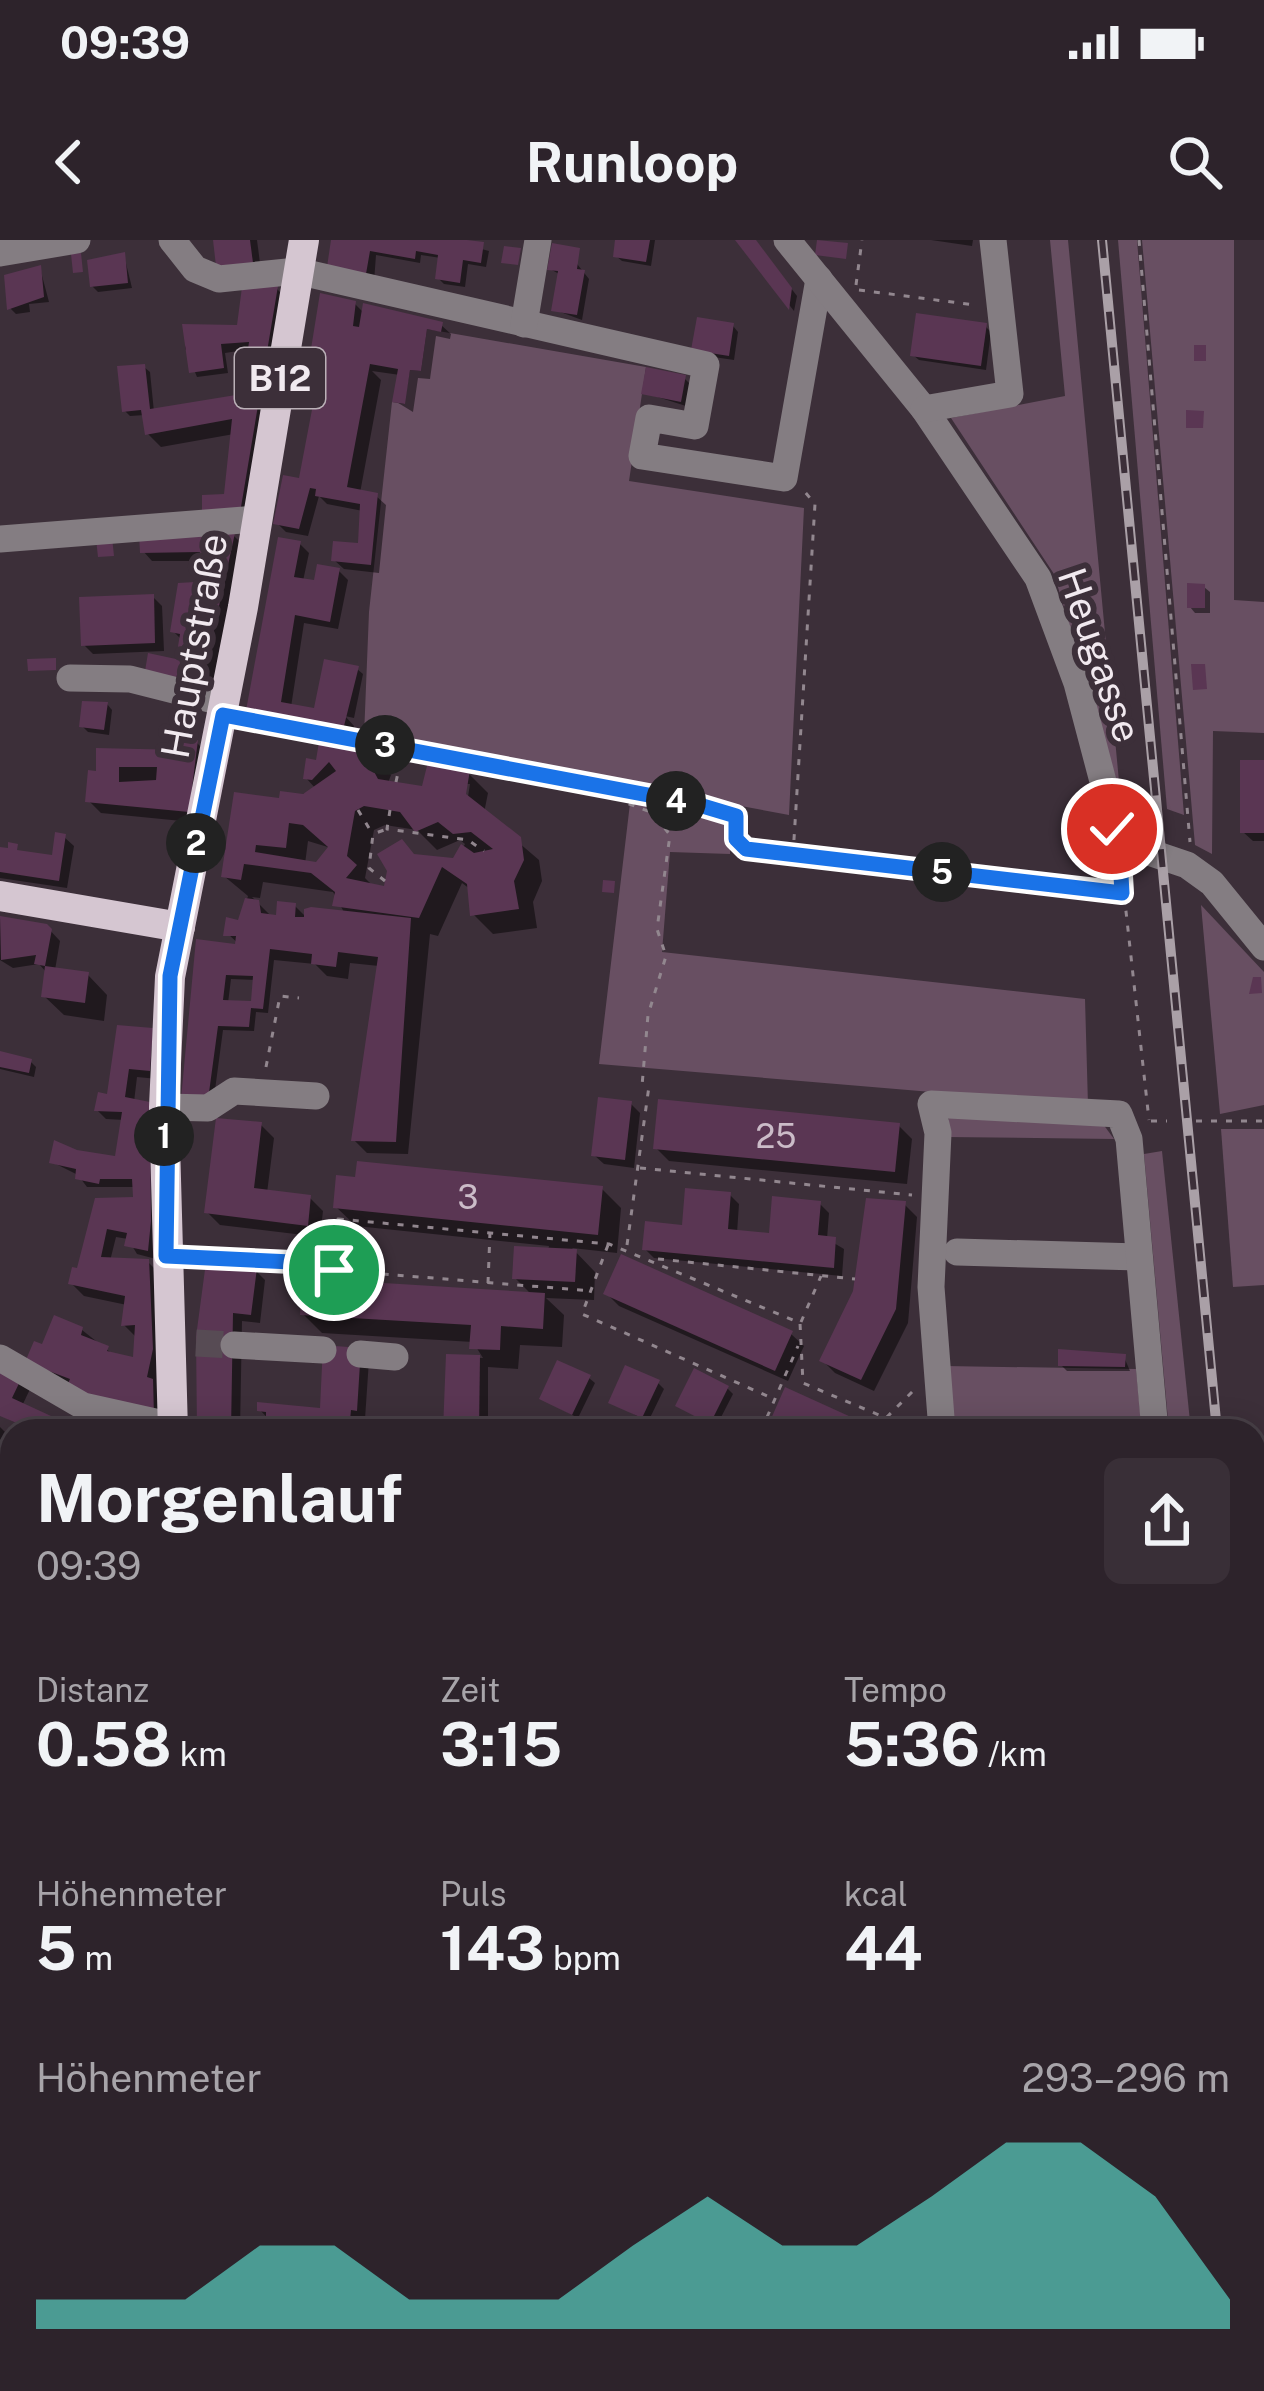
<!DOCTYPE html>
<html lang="de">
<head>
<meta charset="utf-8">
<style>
  :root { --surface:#2d232b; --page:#392f37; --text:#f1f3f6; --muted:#a7a4a9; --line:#484047; --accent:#58cec0 }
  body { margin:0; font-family:"Public Sans",sans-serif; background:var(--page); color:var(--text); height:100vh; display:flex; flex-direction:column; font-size:45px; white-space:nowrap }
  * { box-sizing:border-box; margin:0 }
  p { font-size:39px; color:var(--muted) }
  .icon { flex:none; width:66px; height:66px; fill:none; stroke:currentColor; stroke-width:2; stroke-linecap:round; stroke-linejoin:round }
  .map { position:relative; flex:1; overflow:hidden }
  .sheet { position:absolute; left:0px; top:1179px; width:1266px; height:972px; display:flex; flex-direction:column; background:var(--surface); border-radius:36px 36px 0 0; box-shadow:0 6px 30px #0003,0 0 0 3px var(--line) }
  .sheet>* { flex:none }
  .pin { position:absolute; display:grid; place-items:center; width:102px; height:102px; color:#fff; margin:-51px; border:6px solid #fff; border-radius:50%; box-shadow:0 3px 12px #0007 }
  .km { position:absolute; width:60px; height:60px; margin:-30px; border-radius:50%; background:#222; color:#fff; font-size:33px; line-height:60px; text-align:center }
  .round { display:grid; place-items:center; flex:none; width:126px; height:126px; border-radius:18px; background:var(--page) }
  .overview { display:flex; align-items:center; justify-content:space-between; height:204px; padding:0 36px }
  h1 { font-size:66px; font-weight:700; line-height:90px }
  .figures { display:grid; grid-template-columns:repeat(3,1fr); gap:18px; height:204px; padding:12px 36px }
  .figures div { display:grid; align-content:center }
  .figures b { font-size:60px; font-weight:700 }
  .figures small { font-size:33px; font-weight:400 }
  .figures p { font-size:33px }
  .chart { height:336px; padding:24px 36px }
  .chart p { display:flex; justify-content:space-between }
  .chart svg { width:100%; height:216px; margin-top:12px; fill:var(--accent); opacity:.7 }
  .status { display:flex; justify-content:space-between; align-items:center; height:84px; padding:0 60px; background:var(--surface); direction:ltr }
  .status svg { height:33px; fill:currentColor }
  header { display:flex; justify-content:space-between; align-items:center; height:156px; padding:0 36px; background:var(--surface); font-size:54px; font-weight:700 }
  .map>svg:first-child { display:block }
</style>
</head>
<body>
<div class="status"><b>09:39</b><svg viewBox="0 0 49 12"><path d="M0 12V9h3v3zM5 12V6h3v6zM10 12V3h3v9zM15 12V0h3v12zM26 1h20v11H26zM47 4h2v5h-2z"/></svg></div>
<header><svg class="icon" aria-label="back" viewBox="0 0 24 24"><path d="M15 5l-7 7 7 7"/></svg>Runloop<svg class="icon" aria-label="search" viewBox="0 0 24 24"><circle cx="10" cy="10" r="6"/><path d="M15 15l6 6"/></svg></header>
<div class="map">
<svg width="1264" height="2151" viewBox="0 0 1264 2151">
  <rect width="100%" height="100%" fill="#3c2f39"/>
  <!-- green -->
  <g fill="#684f62">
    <polygon points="1050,0 1068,0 1120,552 1054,334 951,178 1065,156"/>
    <polygon points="1118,0 1137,0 1184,575 1167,569"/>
    <polygon points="1142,0 1234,0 1234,360 1264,362 1264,493 1213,491 1212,614 1195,605"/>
    <polygon points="427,89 646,127 629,241 804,268 789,575 364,496 369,372 392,162 404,164 410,130 421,131"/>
    <polygon points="631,555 722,575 731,584 730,614 670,612 662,712 1085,759 1088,865 599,824"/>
    <polygon points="1201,665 1264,732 1264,865 1220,874"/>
    <polygon points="950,870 1103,884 1114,899 946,897"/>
    <polygon points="1221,889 1264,889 1264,1045 1233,1047"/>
    <polygon points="1162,911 1191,1191 1169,1191 1144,914"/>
    <polygon points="945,1126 1136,1129 1142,1191 949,1191"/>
    <polygon points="1254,1760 1264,1824 1264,1888 1255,1891"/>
    <polygon points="1261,1975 1264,2151 1234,2151 1233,2139 1254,2139 1254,1977"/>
    <polygon points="0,2026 12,2026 12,2139 41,2139 41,2151 0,2151"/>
    <polygon points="78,2139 222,2139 221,2151 78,2151"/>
  </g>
  <!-- shadow -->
  <g fill="#0007" fill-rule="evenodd">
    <polygon points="216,0 257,0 261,31"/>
    <polygon points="334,0 448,0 489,11 486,27 468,24 465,47 444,44 438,38 441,18 421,15 420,23 376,15 374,42"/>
    <polygon points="618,0 655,0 651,26 622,21 616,16"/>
    <polygon points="738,0 754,0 797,56 794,71"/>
    <polygon points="931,0 973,0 972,6"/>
    <polygon points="566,10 589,39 582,80 555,70 561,35 550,29"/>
    <polygon points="124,15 132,48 98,52 92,46"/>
    <polygon points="40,28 49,62 29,64 30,72 16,74 10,68"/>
    <polygon points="277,49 286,58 252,285 227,257 234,194 161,207 148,194 145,175 130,176 125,171 144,127 150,132 154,172 251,159 251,109 225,113 228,133 197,137 185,108 185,87 240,88"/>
    <polygon points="355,64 364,73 441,85 451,94 450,99 436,96 430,139 418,138 413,172 395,161 400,135 372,131 381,140 360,253 376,256 386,265 379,333 344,329 334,320 361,306 363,271 327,264 319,256 308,296 286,292 277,283 308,243 324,124 314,114"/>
    <polygon points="733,86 738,92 734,120 700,115"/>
    <polygon points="985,86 991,92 986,130 919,120 913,115"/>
    <polygon points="684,138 690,144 686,166 645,153"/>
    <polygon points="234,296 243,305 210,456 179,423 182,400 173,391 197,345 201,321 152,321 143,311"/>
    <polygon points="299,303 309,313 303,341 317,344 339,331 348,340 338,389 304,383 291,467 324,473 357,429 363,434 354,478 345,476 354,486 351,502 257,485 248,475"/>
    <polygon points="1204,347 1210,352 1210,373 1195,373 1190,367"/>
    <polygon points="153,357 162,366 164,411 93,414 84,405"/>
    <polygon points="107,464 112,470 109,495 88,492 82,486"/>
    <polygon points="197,503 210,516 202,583 101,573 88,560 99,535 99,511 186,513"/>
    <path d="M321,506L372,515L391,535L388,543L424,549L468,533L488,553L484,573L539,620L542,641L533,662L537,688L493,694L473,674L470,649L462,643L438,696L430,694L408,914L367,913L354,900L379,726L350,723L348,739L327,736L315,724L274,720L268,773L256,772L254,791L223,790L213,865L190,864L199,702L243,708L228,694L240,683L248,656L224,636L282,562L316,549L306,538L319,524ZM464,544H470L466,569ZM385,585L417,590L437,610L460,600L465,604L455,621L416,617L386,649L374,647L365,638L374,590ZM308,601L331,608L317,626L305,624ZM263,642L333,652L345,674L307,678L295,666L279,678L271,676L252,657L260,658ZM231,739L256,740L254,764L228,763Z"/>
    <polygon points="1264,523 1264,601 1253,601 1243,592"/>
    <polygon points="64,597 74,606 67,648 0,638 0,608 54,618"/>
    <polygon points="0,679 46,686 60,701 55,730 88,735 107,755 104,781 64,775 44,756 47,733 39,724 13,728 0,720"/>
    <polygon points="152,791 158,839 137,837 134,862 149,865 156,1019 137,1014 128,999 116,997 110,1021 148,1022 158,1032 162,1183 35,1128 82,1090 115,1116 136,1121 137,1098 124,1085 127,1065 84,1056 71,1043 87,1033 97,961 136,960 135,947 87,947 78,935 52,922 76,913 118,920 124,880 106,879 97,870"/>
    <polygon points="0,814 31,822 36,827 34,837 0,829"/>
    <polygon points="631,864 640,873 634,928 604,924 594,915"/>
    <polygon points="261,885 274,898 267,953 310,958 323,971 320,997 220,985 207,972"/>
    <polygon points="899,886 912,899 907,944 669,921 656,908"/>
    <polygon points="602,949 621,968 617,1013 572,1008 595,1032 594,1060 546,1058 564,1075 562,1107 520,1105 518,1129 488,1127 488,1191 446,1191 448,1117 483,1118 473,1102 322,1093 303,1074 532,1055 515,1038 548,1011 549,1006 356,986 336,967"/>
    <polygon points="730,955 739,964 737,993 771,996 820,964 829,973 827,999 844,1009 842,1036 654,1018 645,1009"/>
    <polygon points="904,964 917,977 908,1083 874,1151 835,1133 822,1120"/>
    <polygon points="256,1031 265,1040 260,1083 242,1081 240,1191 200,1191 200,1097"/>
    <polygon points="607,1054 791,1094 804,1106 788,1141 619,1066"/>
    <polygon points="326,1108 369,1120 365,1179 359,1178 358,1191 278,1189 260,1170 323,1171"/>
    <polygon points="1124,1117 1130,1131 1067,1131 1061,1125"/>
    <polygon points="0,1127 31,1147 22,1166 75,1191 32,1191 0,1175"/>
    <polygon points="589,1138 595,1143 578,1178 542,1159"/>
    <polygon points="658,1143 664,1149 648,1182 612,1162"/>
    <polygon points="727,1148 733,1154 716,1187 678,1166"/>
    <polygon points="0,1187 9,1196 0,1209"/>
    <polygon points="0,1373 12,1379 12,1414 6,1427 0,1426"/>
    <polygon points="0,1700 12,1700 11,1726 4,1726 4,1737"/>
    <rect x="0" y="1982" width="12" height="28"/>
    <polygon points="574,2139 635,2139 636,2151 570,2151"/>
    <polygon points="721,2139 750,2139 749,2151 720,2151"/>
    <polygon points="803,2139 924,2139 923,2151 812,2151"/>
    <rect x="935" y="2139" width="83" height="12"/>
  </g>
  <!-- building -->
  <g fill="#5a3653" fill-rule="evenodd">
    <polygon points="213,0 250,0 253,23 216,26"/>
    <polygon points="331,0 467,0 484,2 481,23 463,20 460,43 435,39 438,15 416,11 415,19 370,11 366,34 327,27"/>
    <polygon points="615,0 650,0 646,22 613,17"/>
    <polygon points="735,0 756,0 792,48 789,70"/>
    <polygon points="817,0 848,3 846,19 815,15"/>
    <polygon points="552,3 580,8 577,29 585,30 577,75 551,71 558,31 547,30"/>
    <polygon points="504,6 521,8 518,25 501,23"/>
    <polygon points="125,12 128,43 90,47 87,20"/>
    <polygon points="81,13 83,32 73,33 71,14"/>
    <polygon points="41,25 44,57 7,70 4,35"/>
    <polygon points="278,46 240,273 202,276 202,255 224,254 232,179 145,195 141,170 122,172 117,126 145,124 150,169 242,154 249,102 221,104 224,128 189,133 182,84 237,85 242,47"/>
    <polygon points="320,53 356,61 353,86 359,87 363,63 443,82 441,92 427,89 421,131 410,130 405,164 392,162 398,129 370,124 347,247 378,253 371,325 331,321 333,301 358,303 360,264 315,256 316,249 310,248 299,289 273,284 283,235 299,238 322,117 310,115"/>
    <polygon points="916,73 987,83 981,126 910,116"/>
    <polygon points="697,77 734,83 729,116 691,110"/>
    <rect x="1194" y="105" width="12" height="16"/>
    <polygon points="646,127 686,135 681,162 641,154"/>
    <polygon points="1186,170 1204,171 1203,188 1186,188"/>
    <polygon points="235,293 201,448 144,437 148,413 176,419 180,394 170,392 178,343 195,342 200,312 140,313 139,294"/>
    <polygon points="112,297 114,316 98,317 96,299"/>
    <polygon points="278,297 301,301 294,337 314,340 317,324 340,328 330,382 295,375 281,462 314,468 324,419 359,426 342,494 245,476"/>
    <polygon points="1187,343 1205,344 1205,368 1187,368"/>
    <polygon points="154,354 155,403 81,406 79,357"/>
    <polygon points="56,418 56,430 28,431 27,419"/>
    <polygon points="1191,424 1205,424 1207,449 1193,450"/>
    <polygon points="82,461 108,462 104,490 79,487"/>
    <path d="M198,500L189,572L85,562L88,530L96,531V508L183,510V501ZM119,527H157L156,540L119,542Z"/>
    <path d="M319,502L373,513L370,524L378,539L422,546L428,522L470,530L466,554L521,597L524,620L514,641L519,669L470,676L467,644L442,627L419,678L332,666L335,652L311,633L244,624L241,640L221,637L234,552L279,558L280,551L303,554L336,531L329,522L312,540L303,539L306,518L316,520ZM364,566L400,572L415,592L438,582L453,594L471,592L493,609L474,613L461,604L453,618L414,614L402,599L377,614L387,631L384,646L346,638L357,625L347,616L355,571ZM289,583L303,585L328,607L316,622L255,612L256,605L286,608Z"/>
    <rect x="1240" y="520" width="24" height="73"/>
    <polygon points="55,592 66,594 59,641 0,632 0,607 8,608 8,602 18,604 17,610 52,615"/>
    <polygon points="603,640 615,641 614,653 602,652"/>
    <path d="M245,658L259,660L261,673L276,675L277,661L296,663L295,677H304V669L311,667L411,678L396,902L351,901L378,717L338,712L336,727L311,724L312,714L270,709L263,769L251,768L249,787L218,786L208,860L181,859L196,699L235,704L236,696H223L226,677L238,680ZM226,735L253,736L251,761L223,760Z"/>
    <polygon points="0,676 47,684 52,689 45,726 34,724 36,715 1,720"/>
    <polygon points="45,726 89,732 85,763 41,757"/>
    <polygon points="1253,737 1261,737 1262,753 1249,754"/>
    <polygon points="117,785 153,788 150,831 129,829 125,857 150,862 151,981 148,1011 124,1006 127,993 107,989 101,1017 149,1019 153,1109 147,1137 153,1139 154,1176 65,1150 70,1139 25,1122 34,1101 42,1104 54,1075 83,1087 81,1095 109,1106 107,1111 133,1117 135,1085 121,1086 125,1056 68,1044 72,1027 77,1028 95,958 133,957 132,939 100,939 99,944 75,939 76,929 49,923 54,900 77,910 115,916 122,872 94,871 98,852 107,854"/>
    <polygon points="0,811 32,819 29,833 0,827"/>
    <polygon points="598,857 632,861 625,920 591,916"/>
    <polygon points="658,859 900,883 895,932 653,909"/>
    <polygon points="216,878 262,882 254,948 311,955 308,986 204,973"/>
    <polygon points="357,921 603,946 598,995 333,968 336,935 355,937"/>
    <polygon points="685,948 731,952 728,989 748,991 769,993 772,956 821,961 818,995 836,997 834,1028 642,1010 645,981 682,985"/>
    <polygon points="866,958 906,961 896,1069 861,1140 819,1121 853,1051"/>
    <polygon points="514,1006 577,1009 575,1042 512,1039"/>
    <polygon points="621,1014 793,1091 775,1131 603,1054"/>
    <polygon points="206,1022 257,1028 251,1075 233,1073 231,1191 197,1191 196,1097"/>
    <polygon points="302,1038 545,1053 543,1089 501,1086 500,1110 469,1109 471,1085 300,1075"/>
    <polygon points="323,1105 361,1108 357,1171 351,1170 349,1191 302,1191 303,1184 266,1181 266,1172 257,1171 257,1162 320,1168"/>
    <polygon points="1058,1109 1126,1114 1125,1127 1058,1126"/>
    <polygon points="446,1114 480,1115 479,1191 443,1191"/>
    <polygon points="557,1120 591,1135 572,1175 539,1159"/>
    <polygon points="0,1124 23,1135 12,1158 77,1188 84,1174 150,1191 35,1191 0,1176"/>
    <polygon points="625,1125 660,1140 642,1178 608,1163"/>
    <polygon points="694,1128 729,1146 710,1184 675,1166"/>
    <polygon points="785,1147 851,1177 884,1191 773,1191 767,1188"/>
    <polygon points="0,1367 12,1374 12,1397 0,1423"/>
    <polygon points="0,1451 12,1457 12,1530 0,1527"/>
    <polygon points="0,1547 12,1551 12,1593 1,1592 6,1575 0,1573"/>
    <polygon points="0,1697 12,1697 7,1722 0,1722"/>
    <polygon points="0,1880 10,1881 9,1941 0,1941"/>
    <rect x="0" y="1979" width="12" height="23"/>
    <rect x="566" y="2139" width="45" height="12"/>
    <polygon points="717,2139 741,2139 741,2151 716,2151"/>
    <polygon points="800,2139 905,2139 905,2147 800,2143"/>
    <rect x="932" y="2139" width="68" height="12"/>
    <rect x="252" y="2144" width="37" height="7"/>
  </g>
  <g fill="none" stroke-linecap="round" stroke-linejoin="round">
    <!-- minor-tunnel -->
    <polyline stroke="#574b54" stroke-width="27" stroke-dasharray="27 14" stroke-linecap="butt" points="196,1103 234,1105"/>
    <!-- path -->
    <g stroke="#92878f" stroke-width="3" stroke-dasharray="6 9" stroke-linecap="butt">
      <polyline points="1139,0 1190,602"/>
      <polyline points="856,45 862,0"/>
      <polyline points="859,50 975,65"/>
      <polyline points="248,480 696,564 736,576 736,599 746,609 1122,653"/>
      <polyline points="396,542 403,509"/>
      <polyline points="624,552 624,562 653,573 670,595 657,689 666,716 648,775 642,846"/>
      <polyline points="358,570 372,593"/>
      <polyline points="390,570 387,589 468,600 484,611"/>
      <polyline points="793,615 815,264 805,252"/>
      <polyline points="1121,626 1149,880"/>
      <polyline points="385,641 369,628 373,594 387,589"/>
      <polyline points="266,827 280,756 299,758"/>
      <polyline points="1151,881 1167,881"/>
      <polyline points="1196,881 1264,881"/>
      <polyline points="640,928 912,955"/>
      <polyline points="608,1005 582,1074 774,1159"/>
      <polyline points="627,1005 649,846"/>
      <polyline points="194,1017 334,1024 334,1030 592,1051"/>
      <polyline points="658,1019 855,1039"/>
      <polyline points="334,1024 338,979 609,1004 800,1083 803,1143 886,1178 913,1151"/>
      <polyline points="488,1043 490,992"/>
      <polyline points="801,1082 821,1036"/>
      <polyline points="761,1191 798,1106"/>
      <polyline points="1254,1451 1264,1451"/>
      <polyline points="1260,1939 1264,1962"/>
      <polyline points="0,2027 12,2027"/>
      <polyline points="0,2095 12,2095"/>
      <polyline points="28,2139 28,2151"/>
      <polyline points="141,2151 145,2139"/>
      <polyline points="644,2151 644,2139"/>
    </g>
    <!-- minor -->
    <g stroke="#847d82" stroke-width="27">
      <polyline points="172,0 195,29 219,39 297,31 706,125 695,186 649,178 642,216 784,238 819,39"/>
      <polyline points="787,0 924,169 1038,338 1077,443 1119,602 1187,625 1212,643 1264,707"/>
      <polyline points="0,13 77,0"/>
      <polyline points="524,84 538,0"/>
      <polyline points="924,169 1010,154 993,0"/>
      <polyline points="0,299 257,279"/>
      <polyline points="70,438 130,439 225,463"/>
      <polyline points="164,867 208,868 234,851 316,856"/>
      <polyline points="957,1012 1139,1017"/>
      <polyline points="234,1105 323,1110"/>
      <polyline points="360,1114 395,1117"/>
      <polyline points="0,1118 83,1166 173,1186"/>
      <polyline points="942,1191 931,1047 938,893 931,864 1119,874 1129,899 1155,1191"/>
      <polyline points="0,1438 12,1444"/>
      <polyline points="0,1534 12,1538"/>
      <polyline points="0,1861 12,1862"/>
      <polyline points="1254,1916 1264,1916"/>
      <polyline points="0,1967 12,1967"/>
      <polyline points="527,2139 527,2151"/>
    </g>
    <!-- major -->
    <g stroke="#d5c6d1" stroke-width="30">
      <polyline points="0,656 180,687"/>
      <polyline points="173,1191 164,867 170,737 243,367 304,0"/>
      <polyline points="60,2151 60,2139"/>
    </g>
    <defs>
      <g id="rail">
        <polyline points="1102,0 1217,1191"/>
        <polyline points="1254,1561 1264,1637"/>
        <polyline points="1254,1653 1264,1724"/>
      </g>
    </defs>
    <!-- rail casing -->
    <use href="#rail" stroke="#aaa0a7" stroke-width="10"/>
    <!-- rail -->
    <use href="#rail" stroke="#3c2f39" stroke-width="6" stroke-dasharray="18" stroke-linecap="butt"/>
  </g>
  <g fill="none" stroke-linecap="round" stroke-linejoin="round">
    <defs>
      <polyline id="route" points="334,1030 334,1024 166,1016 170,736 223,475 696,564 736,576 736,599 746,609 1122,653 1119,602 1112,589"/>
    </defs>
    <!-- route casing -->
    <use href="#route" stroke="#fff" stroke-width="24"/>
    <!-- route -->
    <use href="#route" stroke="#1a73e8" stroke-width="15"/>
  </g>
  <g text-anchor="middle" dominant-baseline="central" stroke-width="12" stroke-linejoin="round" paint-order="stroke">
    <!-- number labels -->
    <g font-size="33" fill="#cbbcc8">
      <text x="776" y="896">25</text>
      <text x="468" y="957">3</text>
    </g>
    <!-- shield labels -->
    <rect fill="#3c2f39" stroke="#bbb1b8" stroke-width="3" x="235" y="108" width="90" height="60" rx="9"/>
    <g font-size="36" font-weight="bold" fill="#f1e9ef">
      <text x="280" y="138">B12</text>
    </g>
    <!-- street labels -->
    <g font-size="39" fill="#f1e9ef" stroke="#3c2f39">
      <text transform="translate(194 406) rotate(-80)">Hauptstraße</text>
      <text transform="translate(1100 415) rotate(71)">Heugasse</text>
    </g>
  </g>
</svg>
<div class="pin" style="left:334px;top:1030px;background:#1e9e55"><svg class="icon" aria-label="arrive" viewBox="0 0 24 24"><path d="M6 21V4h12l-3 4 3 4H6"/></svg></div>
<div class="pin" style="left:1112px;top:589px;background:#d93025"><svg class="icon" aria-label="check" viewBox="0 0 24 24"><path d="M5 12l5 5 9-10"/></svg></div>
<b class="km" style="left:164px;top:896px">1</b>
<b class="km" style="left:196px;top:603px">2</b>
<b class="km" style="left:385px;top:505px">3</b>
<b class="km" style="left:676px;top:561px">4</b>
<b class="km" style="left:942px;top:632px">5</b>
<section class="sheet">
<div class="overview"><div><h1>Morgenlauf</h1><p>09:39</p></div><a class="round"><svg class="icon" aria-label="share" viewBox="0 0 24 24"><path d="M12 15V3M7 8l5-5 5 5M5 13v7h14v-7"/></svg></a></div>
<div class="figures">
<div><p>Distanz</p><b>0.58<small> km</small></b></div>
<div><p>Zeit</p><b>3:15</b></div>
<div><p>Tempo</p><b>5:36<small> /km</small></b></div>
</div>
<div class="figures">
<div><p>Höhenmeter</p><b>5<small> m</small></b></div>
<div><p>Puls</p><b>143<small> bpm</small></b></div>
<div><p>kcal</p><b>44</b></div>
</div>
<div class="chart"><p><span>Höhenmeter</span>293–296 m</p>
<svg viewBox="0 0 160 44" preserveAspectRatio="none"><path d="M0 44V38L10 38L20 38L30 27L40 27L50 38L60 38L70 38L80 27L90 17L100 27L110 27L120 17L130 6L140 6L150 17L160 38V44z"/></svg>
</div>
</section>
</div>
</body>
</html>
